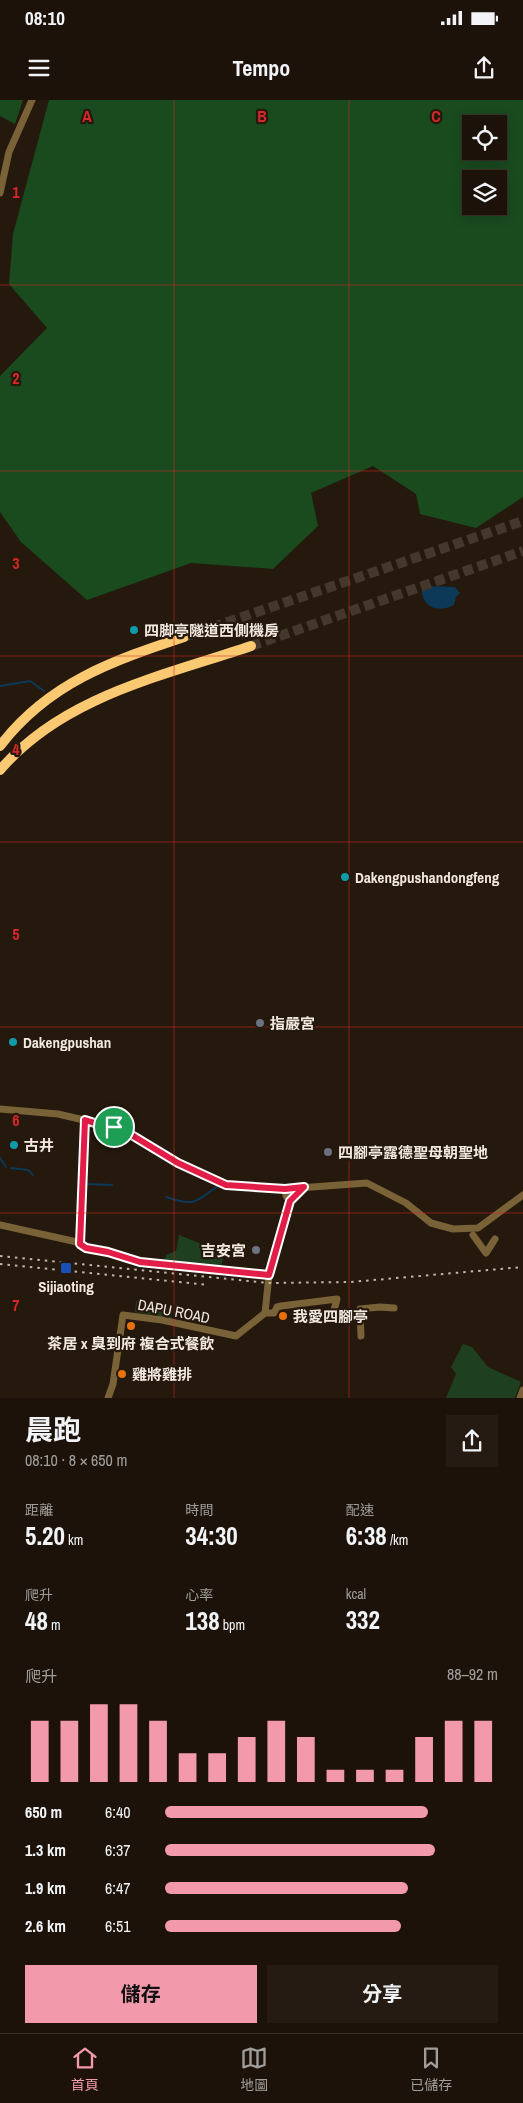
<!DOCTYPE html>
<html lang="zh-TW">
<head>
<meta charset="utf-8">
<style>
  :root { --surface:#1c1209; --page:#251b12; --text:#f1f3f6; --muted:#a09e9c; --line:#3a322a; --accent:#f29aac }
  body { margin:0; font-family:"Archivo Narrow","Noto Sans TC",sans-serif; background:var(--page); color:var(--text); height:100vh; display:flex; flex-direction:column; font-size:19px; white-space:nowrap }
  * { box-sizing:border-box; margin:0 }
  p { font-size:16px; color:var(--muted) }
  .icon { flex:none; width:28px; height:28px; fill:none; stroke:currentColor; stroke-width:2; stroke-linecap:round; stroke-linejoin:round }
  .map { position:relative; height:1298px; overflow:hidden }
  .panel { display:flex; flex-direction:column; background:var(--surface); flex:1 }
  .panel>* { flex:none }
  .controls { position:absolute; left:462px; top:15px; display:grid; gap:10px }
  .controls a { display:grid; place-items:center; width:45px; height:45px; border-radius:0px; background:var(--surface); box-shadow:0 2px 12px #0003,0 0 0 1px var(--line); font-size:25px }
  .pin { position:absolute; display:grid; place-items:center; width:42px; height:42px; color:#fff; margin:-21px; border:2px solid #fff; border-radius:50%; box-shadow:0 1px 5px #0007 }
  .round { display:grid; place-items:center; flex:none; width:52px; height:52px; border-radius:0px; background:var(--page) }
  .overview { display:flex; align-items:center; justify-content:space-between; height:85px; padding:0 25px }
  h1 { font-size:28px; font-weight:700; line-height:38px }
  .stats { display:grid; grid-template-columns:repeat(3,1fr); gap:8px; height:85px; padding:5px 25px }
  .stats div { display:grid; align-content:center }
  .stats b { font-size:25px; font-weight:700 }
  .stats small { font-size:14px; font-weight:400 }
  .stats p { font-size:14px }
  .chart { height:140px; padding:10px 25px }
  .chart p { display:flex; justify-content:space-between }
  .chart svg { width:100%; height:90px; margin-top:5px; stroke:var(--accent); stroke-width:6 }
  .action { display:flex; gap:10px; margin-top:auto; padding:10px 25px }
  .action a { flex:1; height:58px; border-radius:0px; background:var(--accent); color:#111; font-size:20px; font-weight:700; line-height:58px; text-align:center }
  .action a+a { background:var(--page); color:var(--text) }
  ul { padding:0 25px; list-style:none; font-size:16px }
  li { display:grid; grid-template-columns:80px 60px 1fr; align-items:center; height:38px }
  li i { height:12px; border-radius:6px; background:var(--accent) }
  .status { display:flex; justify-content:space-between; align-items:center; height:35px; padding:0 25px; background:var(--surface); direction:ltr }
  .status svg { height:14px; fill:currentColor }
  header { display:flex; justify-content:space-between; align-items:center; height:65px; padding:0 25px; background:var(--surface); font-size:22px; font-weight:700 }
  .dock { display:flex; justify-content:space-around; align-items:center; height:70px; border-top:1px solid var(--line); background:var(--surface); font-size:14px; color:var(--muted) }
  .dock a { display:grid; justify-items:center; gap:2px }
  .dock .selected { color:var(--accent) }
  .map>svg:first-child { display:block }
</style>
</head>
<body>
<div class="status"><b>08:10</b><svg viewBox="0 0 49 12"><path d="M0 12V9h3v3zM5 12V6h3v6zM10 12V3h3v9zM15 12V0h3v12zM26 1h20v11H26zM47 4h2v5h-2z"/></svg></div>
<header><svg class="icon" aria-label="menu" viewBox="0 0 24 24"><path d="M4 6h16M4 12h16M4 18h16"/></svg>Tempo<svg class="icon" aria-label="share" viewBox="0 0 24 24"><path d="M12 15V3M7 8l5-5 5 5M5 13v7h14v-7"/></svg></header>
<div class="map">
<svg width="523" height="1298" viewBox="0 0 523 1298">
  <rect width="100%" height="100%" fill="#25180c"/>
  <!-- green -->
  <g fill="#1e4020">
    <polygon points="179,1135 225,1153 220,1168 165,1162 166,1155 176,1151"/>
    <polygon points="136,1201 172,1206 171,1218 135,1212"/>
    <polygon points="463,1244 472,1247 488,1267 521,1282 515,1298 446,1298 456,1274 451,1267"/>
  </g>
  <!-- forest -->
  <g fill="#1a4b1f" fill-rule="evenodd">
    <polygon points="0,0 23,0 15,24 0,16"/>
    <path d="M49,0H523V397L476,428L420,414L416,394L373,366L311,393L318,426L273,469L191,463L87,500L21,442L0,412V276L47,228L9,184L13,134ZM471,24H499V51H471ZM471,79H499V106H471Z"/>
  </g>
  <!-- water -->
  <path fill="#0c3957" d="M426,486L455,487L460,493L456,497L454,505C439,513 421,508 422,488Z"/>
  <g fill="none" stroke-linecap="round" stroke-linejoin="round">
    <!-- stream -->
    <g stroke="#0c3957" stroke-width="2">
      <polyline points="0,586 30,581 44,591"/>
      <polyline points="0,1058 6,1067"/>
      <polyline points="11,1068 28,1070 33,1075"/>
      <polyline points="88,1084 112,1085"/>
      <path d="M166,1097C195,1107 195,1102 218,1086"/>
    </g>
    <!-- highway-tunnel -->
    <g stroke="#44372c" stroke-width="10" stroke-dasharray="10 5" stroke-linecap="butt">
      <polyline points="184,537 523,421"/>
      <polyline points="251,546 523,451"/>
    </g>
    <!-- minor -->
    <g stroke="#7a6238" stroke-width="7">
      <polyline points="0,93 9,52 32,0"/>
      <polyline points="0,1009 58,1014 114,1027 130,1034 178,1063 226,1085 285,1089 367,1083 406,1103 431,1123 453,1129 478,1128 523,1095"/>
      <polyline points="290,1101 304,1087"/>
      <polyline points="0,1125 77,1142 86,1149 108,1152 140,1162 269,1175"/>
      <polyline points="473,1135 486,1153 495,1139"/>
      <polyline points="80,1145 85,1020"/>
      <polyline points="265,1213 274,1213 277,1207 281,1206 337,1199 333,1214"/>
      <polyline points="361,1236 360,1209 380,1207 394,1208"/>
      <polyline points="108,1298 113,1284 123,1215 162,1220 236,1236 265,1213 269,1175 290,1101 286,1096 285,1089"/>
      <polyline points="520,1298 523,1290"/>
    </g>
    <!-- highway -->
    <g stroke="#fac972" stroke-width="10">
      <path d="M0,646C48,583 112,561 184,537"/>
      <path d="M0,670C63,596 163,576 251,546"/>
    </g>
    <!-- rail -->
    <g stroke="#c0b5ac" stroke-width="2" stroke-dasharray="2.5 5" stroke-linecap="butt">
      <polyline points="0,1156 269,1183 351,1182 523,1167"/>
      <polyline points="0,1164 209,1185"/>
    </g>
  </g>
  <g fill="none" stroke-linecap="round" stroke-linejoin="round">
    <defs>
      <polygon id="route" points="85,1020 130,1034 178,1063 226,1085 285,1089 304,1087 290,1101 269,1175 140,1162 108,1152 86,1148 80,1144"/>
    </defs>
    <!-- route casing -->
    <use href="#route" stroke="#fff" stroke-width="10"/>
    <!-- route -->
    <use href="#route" stroke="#e11d48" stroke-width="6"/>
  </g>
  <!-- grid -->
  <path fill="none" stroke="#d62828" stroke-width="1" stroke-opacity="0.55" d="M174,0V1298M349,0V1298M0,185H523M0,371H523M0,556H523M0,742H523M0,927H523M0,1113H523"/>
  <!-- markers -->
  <g fill="#0f9aa8" stroke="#25180c" stroke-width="2">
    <circle cx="134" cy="530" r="5"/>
    <circle cx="345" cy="777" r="5"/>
    <circle cx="13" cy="942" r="5"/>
    <circle cx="14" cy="1045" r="5"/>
  </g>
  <g fill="#6b7280" stroke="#25180c" stroke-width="2">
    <circle cx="260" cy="923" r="5"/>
    <circle cx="328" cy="1052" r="5"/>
    <circle cx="256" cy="1150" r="5"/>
  </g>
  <rect fill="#1a4fb4" stroke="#25180c" stroke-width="2" x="60" y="1162" width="12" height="12" rx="2.5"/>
  <g fill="#e8710a" stroke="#25180c" stroke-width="2">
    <circle cx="283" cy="1216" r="5"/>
    <circle cx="131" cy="1226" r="5"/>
    <circle cx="122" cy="1274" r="5"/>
  </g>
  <g text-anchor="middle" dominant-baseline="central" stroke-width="4.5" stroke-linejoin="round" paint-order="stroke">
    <!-- poi labels -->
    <g font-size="15" font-weight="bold" fill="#f3e9e1" stroke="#25180c" text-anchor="start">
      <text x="144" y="530">四脚亭隧道西側機房</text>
      <text x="355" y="777">Dakengpushandongfeng</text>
      <text x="270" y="923">指嚴宮</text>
      <text x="23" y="942">Dakengpushan</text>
      <text x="24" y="1045">古井</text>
      <text x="338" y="1052">四腳亭露德聖母朝聖地</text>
      <text x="246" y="1150" text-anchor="end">吉安宮</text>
      <text x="66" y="1186" text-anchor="middle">Sijiaoting</text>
      <text x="293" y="1216">我愛四腳亭</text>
      <text x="131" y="1243" text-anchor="middle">茶居 x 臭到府 複合式餐飲</text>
      <text x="132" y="1274">雞將雞排</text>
    </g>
    <!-- street labels -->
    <g font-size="15" fill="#f3e9e1" stroke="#25180c">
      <text transform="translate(174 1211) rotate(11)">DAPU ROAD</text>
    </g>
  </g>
  <g font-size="16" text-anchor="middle" font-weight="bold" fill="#d62828" stroke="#25180c" stroke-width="4.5" stroke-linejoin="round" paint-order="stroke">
    <text x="87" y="22">A</text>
    <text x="262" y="22">B</text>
    <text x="436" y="22">C</text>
    <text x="16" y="98">1</text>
    <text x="16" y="284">2</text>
    <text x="16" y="469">3</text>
    <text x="16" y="655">4</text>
    <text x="16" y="840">5</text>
    <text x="16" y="1026">6</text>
    <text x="16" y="1211">7</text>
  </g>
</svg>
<div class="controls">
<a><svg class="icon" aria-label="locate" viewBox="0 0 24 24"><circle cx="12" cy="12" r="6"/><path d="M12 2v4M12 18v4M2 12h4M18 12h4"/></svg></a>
<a><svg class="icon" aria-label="layers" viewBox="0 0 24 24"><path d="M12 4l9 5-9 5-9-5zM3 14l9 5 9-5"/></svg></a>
</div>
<div class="pin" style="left:114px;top:1027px;background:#1e9e55"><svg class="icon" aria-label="arrive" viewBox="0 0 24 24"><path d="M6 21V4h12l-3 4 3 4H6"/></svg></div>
</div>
<section class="panel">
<div class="overview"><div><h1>晨跑</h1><p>08:10 · 8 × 650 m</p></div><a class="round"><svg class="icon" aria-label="share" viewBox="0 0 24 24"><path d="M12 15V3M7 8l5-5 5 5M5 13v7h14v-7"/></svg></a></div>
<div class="stats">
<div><p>距離</p><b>5.20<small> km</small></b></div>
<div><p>時間</p><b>34:30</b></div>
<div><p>配速</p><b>6:38<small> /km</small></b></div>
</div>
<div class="stats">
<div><p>爬升</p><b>48<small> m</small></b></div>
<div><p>心率</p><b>138<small> bpm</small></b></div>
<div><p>kcal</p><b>332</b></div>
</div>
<div class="chart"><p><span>爬升</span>88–92 m</p>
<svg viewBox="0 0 160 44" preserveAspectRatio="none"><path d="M5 44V14M15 44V14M25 44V6M35 44V6M45 44V14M55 44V30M65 44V30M75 44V22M85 44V14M95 44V22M105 44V38M115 44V38M125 44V38M135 44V22M145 44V14M155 44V14"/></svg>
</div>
<ul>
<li><b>650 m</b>6:40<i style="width:79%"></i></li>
<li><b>1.3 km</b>6:37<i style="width:81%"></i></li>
<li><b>1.9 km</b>6:47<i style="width:73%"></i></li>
<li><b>2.6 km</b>6:51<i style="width:71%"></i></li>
</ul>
<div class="action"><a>儲存</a><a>分享</a></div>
</section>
<nav class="dock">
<a class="selected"><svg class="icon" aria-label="home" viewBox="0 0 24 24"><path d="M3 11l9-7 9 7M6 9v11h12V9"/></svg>首頁</a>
<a><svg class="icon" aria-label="map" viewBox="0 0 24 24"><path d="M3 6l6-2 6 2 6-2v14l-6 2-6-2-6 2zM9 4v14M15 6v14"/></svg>地圖</a>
<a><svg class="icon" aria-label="saved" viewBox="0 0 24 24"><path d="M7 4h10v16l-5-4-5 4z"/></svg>已儲存</a>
</nav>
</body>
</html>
